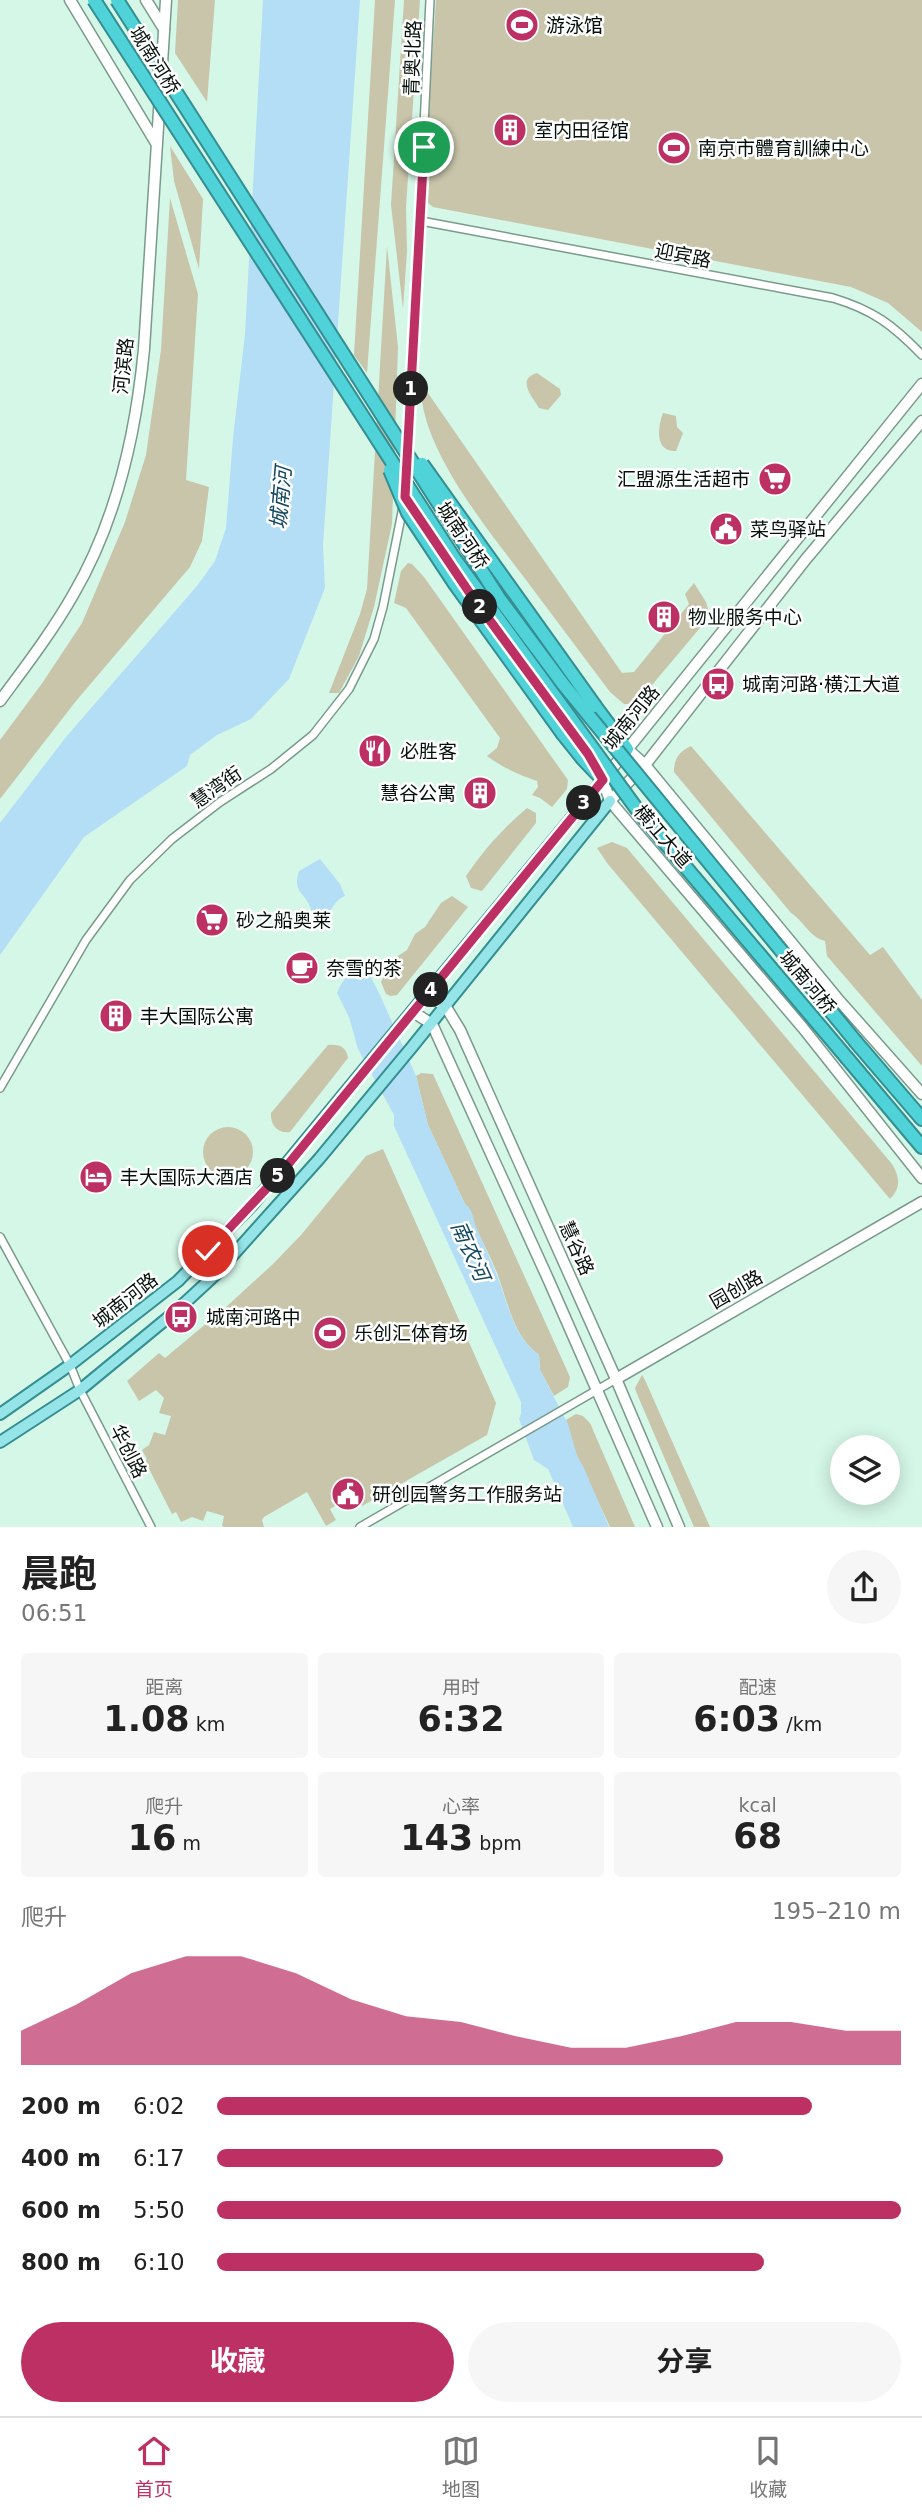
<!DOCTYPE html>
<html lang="zh">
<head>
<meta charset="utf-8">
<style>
  :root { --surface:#fff; --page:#f6f6f6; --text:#222; --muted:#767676; --line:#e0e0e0; --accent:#bd3064 }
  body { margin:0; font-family:"DejaVu Sans","Noto Sans SC",sans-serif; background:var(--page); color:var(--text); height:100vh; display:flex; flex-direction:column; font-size:26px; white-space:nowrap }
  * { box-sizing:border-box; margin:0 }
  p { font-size:23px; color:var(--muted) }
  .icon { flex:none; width:38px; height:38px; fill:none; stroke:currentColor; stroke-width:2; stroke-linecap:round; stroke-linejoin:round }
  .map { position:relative; height:1527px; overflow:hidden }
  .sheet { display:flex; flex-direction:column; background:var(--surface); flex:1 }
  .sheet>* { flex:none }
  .tools { position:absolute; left:830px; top:1435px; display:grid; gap:14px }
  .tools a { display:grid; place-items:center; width:70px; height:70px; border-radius:50%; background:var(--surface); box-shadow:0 4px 18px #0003; font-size:35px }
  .pin { position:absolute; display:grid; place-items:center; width:60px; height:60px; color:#fff; margin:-30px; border:4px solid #fff; border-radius:50%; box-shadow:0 2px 7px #0007 }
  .km { position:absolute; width:35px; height:35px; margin:-18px; border-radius:50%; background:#222; color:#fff; font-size:19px; line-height:35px; text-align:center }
  .round { display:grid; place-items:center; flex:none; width:74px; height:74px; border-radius:37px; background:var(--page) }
  .headline { display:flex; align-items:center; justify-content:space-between; height:119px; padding:0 21px }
  h1 { font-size:38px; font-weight:700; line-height:52px }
  .metrics { display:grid; grid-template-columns:repeat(3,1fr); gap:10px; height:119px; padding:7px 21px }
  .metrics div { display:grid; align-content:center; border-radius:7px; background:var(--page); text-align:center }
  .metrics b { font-size:35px; font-weight:700 }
  .metrics small { font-size:19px; font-weight:400 }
  .metrics p { font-size:19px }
  .chart { height:196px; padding:14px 21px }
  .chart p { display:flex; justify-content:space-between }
  .chart svg { width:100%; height:126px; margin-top:7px; fill:var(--accent); opacity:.7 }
  .action { display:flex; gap:14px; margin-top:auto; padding:14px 21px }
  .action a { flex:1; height:80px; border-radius:42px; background:var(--accent); color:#fff; font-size:28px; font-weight:700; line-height:80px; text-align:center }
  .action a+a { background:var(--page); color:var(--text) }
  ul { padding:0 21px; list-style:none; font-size:23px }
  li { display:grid; grid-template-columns:112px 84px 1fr; align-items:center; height:52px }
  li i { height:18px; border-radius:9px; background:var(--accent) }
  .tabs { display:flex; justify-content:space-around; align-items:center; height:98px; border-top:2px solid var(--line); background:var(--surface); font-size:19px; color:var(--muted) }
  .tabs a { display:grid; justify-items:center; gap:4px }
  .tabs .active { color:var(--accent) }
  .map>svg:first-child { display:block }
</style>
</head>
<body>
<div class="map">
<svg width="922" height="1527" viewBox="0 0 922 1527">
  <rect width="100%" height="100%" fill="#d5f7e8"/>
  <!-- green -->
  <g fill="#c8c5aa">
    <polygon points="178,0 215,0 207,102 175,53"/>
    <polygon points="375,0 395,0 367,373 354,355"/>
    <polygon points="404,0 420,0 406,207 407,251 403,309 391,205"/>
    <polygon points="436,0 922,0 922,332 888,303 851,287 433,207 428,203 423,194"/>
    <polygon points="170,146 203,199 199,269 174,181"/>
    <polygon points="170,198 198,294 186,480 209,487 202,541 190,567 76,701 0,799 0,740 43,682 82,623 125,522 146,455 161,350"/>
    <polygon points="387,246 398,347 392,524 374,607 359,656 339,693 329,693 360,614 367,589"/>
    <path d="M537,373L560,389L561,395L548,410L539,408C532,396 516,379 537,373Z"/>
    <path d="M421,383L622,673L634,672L689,604L685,594L694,583L706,602L710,616L636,704H624L610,692C582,655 554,617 526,580C489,531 418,446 421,383Z"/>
    <path d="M663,413L676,416L677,427L683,433L676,451C654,452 658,426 663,413Z"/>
    <path d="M408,563L412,564L424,577L568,780L567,789L552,807L540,798L532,795L538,787L537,781C518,775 502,767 487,756L497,748L500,738L406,608L394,603L401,571Z"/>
    <path d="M691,746L870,955L883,947L922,1000V1066L827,956L825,941C809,937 804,921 791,913L674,772C674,758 679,752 691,746Z"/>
    <path d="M527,808L536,813V823L482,891L471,888L466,876C483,851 503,828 527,808Z"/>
    <path d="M612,842L627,848L892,1164C900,1177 901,1188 890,1199L607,863L597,848Z"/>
    <polygon points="452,896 468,907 397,995 391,996 386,994 381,982 389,966 398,956 407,950 415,934 425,927 441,903"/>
    <path d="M328,1045C340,1044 346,1047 348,1058L290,1132C278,1134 270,1125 271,1113Z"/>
    <path d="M421,1073L433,1074L570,1377L568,1387L554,1396L540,1370L539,1355C513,1336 508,1302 497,1273C491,1258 483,1243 476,1228C472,1218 473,1211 465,1204L428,1125L416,1076Z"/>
    <circle cx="228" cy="1152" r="25"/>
    <path d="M383,1149L496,1403L487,1435L362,1506L360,1499L363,1492L361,1485C348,1480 334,1488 331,1501L335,1506L330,1509L336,1520L326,1526L307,1492L264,1517L262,1520L264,1527H224L222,1526L224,1516L207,1511L203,1521L192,1517L181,1522L176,1512L172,1514L145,1461L147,1459L142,1450L149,1445L154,1432L165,1435L171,1416L159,1413L164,1398L156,1390L139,1401L127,1381L159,1353L165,1358L226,1307L273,1264L301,1235L366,1156Z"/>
    <polygon points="642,1375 645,1380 710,1527 694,1527 637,1394 635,1388"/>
    <polygon points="576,1414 583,1416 590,1423 635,1527 610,1527 577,1456 566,1420"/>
  </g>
  <!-- water -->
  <g fill="#b3def5">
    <polygon points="263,0 360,0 323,545 325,588 289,679 251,719 217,735 190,755 187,766 84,837 0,955 0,823 66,737 197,586 215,561 226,528 233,438 245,334"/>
    <path d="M320,859L340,884L345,896C328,903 330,925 311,927C311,922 312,915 311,909C305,892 292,892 299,871Z"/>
    <path d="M362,960L380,995L416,1076L428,1125L465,1204C474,1211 472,1217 476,1227C483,1243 490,1258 496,1273C508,1302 512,1336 539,1355L540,1370L568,1424L577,1456L583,1466L609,1527H573L548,1469L534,1460L519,1419L521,1414V1402L394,1126V1115L358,1049L349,1017L337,993C342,979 352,972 362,960Z"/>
  </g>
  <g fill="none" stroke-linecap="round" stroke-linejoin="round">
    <defs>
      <g id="street">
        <path d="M421,221L833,298C873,310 893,325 922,355"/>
        <polyline points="407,482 430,0"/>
        <polyline points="0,1088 86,940 130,880 172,839 220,802 271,769 313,735 349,689 374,639 383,607 403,507"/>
        <polyline points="0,1237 70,1365 80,1390 151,1527"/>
        <polyline points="360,1527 616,1379"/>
      </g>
      <g id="secondary">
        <polyline points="70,0 156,143"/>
        <polyline points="146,0 164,29"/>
        <polyline points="405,497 469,592 588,754 603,780 610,801 803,1028 922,1178"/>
        <polyline points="482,561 578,693"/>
        <path d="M0,701C25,667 52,632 73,595C116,522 136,433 144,349L166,0"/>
        <polyline points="622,744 645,765 837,998 922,1094"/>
        <polyline points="606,776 922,384"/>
        <polyline points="610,801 645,765 806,559 922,421"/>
        <polyline points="427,994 446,1007 460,1030 616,1379 679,1527"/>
        <polyline points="413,1012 432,1024 549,1281 657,1527"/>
        <polyline points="616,1379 922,1202"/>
      </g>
      <g id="primary">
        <polyline points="0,1414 70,1365 178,1281 253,1204 603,780"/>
        <polyline points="0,1442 80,1390 176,1311 216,1274 319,1159 412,1047 610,801"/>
      </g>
      <g id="highway">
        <polyline points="595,706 627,749"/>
        <polyline points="563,734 583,759 603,780"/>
        <polyline points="856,1042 922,1119"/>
        <polyline points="847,1058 922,1147"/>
      </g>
    </defs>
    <!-- street casing -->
    <use href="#street" stroke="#7a9a8c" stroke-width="10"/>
    <!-- secondary casing -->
    <use href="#secondary" stroke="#7a9a8c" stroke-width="13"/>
    <!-- primary casing -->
    <use href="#primary" stroke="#358e91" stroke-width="14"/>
    <!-- highway casing -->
    <use href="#highway" stroke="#358e91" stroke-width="16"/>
    <!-- street -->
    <use href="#street" stroke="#fff" stroke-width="7"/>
    <!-- secondary -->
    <use href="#secondary" stroke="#fff" stroke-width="10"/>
    <!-- primary -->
    <use href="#primary" stroke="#95e4e8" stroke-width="10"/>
    <!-- highway -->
    <use href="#highway" stroke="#4fd2d8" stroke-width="12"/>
    <defs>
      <g id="highway-bridge">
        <polyline points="94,0 454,558 639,812 847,1058"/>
        <polyline points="117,0 499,598 563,684 856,1042"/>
        <polyline points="422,464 595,706"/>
        <polyline points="390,470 408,513 455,584 563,734"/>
      </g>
    </defs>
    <!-- highway-bridge casing -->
    <use href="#highway-bridge" stroke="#358e91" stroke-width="16" stroke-linecap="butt"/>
    <!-- highway-bridge -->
    <use href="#highway-bridge" stroke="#4fd2d8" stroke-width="12"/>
  </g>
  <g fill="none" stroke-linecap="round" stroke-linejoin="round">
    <defs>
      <polyline id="route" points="208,1251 281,1173 603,780 588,754 469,592 405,497 424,147"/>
    </defs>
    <!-- route casing -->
    <use href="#route" stroke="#fff" stroke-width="14"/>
    <!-- route -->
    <use href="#route" stroke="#bd3064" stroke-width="9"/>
  </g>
  <!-- icons -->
  <defs>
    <symbol id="stadium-disc" viewBox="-11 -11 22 22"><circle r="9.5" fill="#bd3064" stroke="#fff"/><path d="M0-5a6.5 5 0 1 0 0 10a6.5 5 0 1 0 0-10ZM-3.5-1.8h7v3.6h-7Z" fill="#fff"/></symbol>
    <symbol id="building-disc" viewBox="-11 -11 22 22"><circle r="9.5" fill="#bd3064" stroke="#fff"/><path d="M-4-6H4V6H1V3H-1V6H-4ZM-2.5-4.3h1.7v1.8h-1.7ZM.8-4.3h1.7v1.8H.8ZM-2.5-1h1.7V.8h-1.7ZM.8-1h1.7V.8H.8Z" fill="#fff"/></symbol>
    <symbol id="supermarket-disc" viewBox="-11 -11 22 22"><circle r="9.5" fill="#bd3064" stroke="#fff"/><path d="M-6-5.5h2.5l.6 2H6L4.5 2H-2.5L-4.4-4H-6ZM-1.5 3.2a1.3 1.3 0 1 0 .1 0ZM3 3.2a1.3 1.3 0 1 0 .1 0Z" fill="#fff"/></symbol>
    <symbol id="civic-disc" viewBox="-11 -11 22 22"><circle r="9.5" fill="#bd3064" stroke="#fff"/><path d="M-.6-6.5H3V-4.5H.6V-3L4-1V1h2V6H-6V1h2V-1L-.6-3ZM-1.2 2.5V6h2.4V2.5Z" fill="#fff"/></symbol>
    <symbol id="bus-disc" viewBox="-11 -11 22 22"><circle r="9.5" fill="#bd3064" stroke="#fff"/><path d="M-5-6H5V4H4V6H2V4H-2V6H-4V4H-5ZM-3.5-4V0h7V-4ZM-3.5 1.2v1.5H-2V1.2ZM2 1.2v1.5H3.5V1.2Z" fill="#fff"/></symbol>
    <symbol id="restaurant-disc" viewBox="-11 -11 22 22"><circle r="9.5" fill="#bd3064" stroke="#fff"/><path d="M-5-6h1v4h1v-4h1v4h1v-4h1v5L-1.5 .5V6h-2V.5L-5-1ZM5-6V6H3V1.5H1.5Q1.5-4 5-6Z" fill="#fff"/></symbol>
    <symbol id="cafe-disc" viewBox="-11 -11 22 22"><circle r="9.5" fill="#bd3064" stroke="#fff"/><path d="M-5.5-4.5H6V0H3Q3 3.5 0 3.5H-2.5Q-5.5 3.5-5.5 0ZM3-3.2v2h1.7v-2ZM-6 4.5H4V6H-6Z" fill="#fff"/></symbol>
    <symbol id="hotel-disc" viewBox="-11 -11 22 22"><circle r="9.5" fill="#bd3064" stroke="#fff"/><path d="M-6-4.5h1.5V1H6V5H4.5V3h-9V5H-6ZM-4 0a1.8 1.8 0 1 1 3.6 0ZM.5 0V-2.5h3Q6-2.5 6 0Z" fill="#fff"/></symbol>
  </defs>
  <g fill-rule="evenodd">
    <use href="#stadium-disc" x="503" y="6" width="38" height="38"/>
    <use href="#building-disc" x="491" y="111" width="38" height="38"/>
    <use href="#stadium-disc" x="655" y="129" width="38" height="38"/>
    <use href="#supermarket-disc" x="756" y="460" width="38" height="38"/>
    <use href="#civic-disc" x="707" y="510" width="38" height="38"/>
    <use href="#building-disc" x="645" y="598" width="38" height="38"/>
    <use href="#bus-disc" x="699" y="665" width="38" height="38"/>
    <use href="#restaurant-disc" x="356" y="732" width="38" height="38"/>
    <use href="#building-disc" x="461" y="774" width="38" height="38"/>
    <use href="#supermarket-disc" x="193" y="901" width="38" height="38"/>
    <use href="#cafe-disc" x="283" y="949" width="38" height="38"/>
    <use href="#building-disc" x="97" y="997" width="38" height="38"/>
    <use href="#hotel-disc" x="77" y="1158" width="38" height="38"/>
    <use href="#bus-disc" x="162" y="1298" width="38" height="38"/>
    <use href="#stadium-disc" x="311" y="1314" width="38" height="38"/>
    <use href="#civic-disc" x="329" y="1475" width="38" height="38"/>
  </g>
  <g text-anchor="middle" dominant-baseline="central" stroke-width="5" stroke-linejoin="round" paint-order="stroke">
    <!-- poi labels -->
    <g font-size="19" fill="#06110c" stroke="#fff" text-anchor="start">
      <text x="546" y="25">游泳馆</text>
      <text x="534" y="130">室内田径馆</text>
      <text x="698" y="148">南京市體育訓練中心</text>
      <text x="750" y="479" text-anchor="end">汇盟源生活超市</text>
      <text x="750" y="529">菜鸟驿站</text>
      <text x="688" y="617">物业服务中心</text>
      <text x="742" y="684">城南河路·横江大道</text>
      <text x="400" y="751">必胜客</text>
      <text x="456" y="793" text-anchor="end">慧谷公寓</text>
      <text x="236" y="920">砂之船奥莱</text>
      <text x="326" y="968">奈雪的茶</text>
      <text x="140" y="1016">丰大国际公寓</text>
      <text x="120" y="1177">丰大国际大酒店</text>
      <text x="206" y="1317">城南河路中</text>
      <text x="354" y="1333">乐创汇体育场</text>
      <text x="372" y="1494">研创园警务工作服务站</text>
    </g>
    <!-- street labels -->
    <g font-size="19" fill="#06110c" stroke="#fff">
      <text transform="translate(412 58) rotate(-88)">青奥北路</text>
      <text transform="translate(155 60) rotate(58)">城南河桥</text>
      <text transform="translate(683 255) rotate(11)">迎宾路</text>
      <text transform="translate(123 366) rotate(-84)">河滨路</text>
      <text transform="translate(463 535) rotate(56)">城南河桥</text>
      <text transform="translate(631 717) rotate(-51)">城南河路</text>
      <text transform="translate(216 787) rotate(-35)">慧湾街</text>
      <text transform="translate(663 836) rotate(49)">横江大道</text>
      <text transform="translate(808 982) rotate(50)">城南河桥</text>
      <text transform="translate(577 1248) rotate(66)">慧谷路</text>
      <text transform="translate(736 1289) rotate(-30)">园创路</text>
      <text transform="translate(125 1300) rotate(-38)">城南河路</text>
      <text transform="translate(129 1451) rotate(63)">华创路</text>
    </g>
    <!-- water labels -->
    <g font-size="21" font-style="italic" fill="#144962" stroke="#fff">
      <text transform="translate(281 498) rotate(-85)">城南河</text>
      <text transform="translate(470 1251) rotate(66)">南农河</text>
    </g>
  </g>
</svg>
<div class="tools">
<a><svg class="icon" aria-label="layers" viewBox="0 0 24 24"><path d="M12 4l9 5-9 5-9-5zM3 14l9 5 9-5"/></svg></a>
</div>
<div class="pin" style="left:424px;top:147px;background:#1e9e55"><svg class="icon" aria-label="arrive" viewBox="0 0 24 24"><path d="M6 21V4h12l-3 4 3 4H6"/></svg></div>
<div class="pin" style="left:208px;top:1251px;background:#d93025"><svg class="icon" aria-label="check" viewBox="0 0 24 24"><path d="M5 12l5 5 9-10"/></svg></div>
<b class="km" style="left:411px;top:389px">1</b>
<b class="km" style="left:480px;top:607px">2</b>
<b class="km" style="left:584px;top:803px">3</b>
<b class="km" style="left:431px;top:990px">4</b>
<b class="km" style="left:278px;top:1176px">5</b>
</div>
<section class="sheet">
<div class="headline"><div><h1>晨跑</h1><p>06:51</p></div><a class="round"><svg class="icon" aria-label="share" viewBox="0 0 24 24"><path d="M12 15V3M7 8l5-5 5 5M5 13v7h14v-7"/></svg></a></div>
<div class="metrics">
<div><p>距离</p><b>1.08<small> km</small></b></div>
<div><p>用时</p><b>6:32</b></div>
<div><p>配速</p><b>6:03<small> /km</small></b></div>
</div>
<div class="metrics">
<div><p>爬升</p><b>16<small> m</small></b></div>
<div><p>心率</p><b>143<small> bpm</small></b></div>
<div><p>kcal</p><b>68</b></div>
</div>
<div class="chart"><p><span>爬升</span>195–210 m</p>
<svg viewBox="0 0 160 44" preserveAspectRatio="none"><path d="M0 44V32L10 23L20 12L30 6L40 6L50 12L60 21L70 27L80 29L90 34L100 38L110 38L120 34L130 29L140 29L150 32L160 32V44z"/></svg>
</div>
<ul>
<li><b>200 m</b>6:02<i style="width:87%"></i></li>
<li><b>400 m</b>6:17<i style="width:74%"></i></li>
<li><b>600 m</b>5:50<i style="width:100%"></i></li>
<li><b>800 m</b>6:10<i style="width:80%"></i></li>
</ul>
<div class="action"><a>收藏</a><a>分享</a></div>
</section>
<nav class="tabs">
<a class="active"><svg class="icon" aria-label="home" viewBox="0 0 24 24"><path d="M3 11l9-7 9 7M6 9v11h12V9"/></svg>首页</a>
<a><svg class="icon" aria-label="map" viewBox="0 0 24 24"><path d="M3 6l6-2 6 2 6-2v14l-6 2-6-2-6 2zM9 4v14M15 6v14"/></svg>地图</a>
<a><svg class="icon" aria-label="saved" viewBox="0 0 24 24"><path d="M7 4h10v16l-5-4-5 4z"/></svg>收藏</a>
</nav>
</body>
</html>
